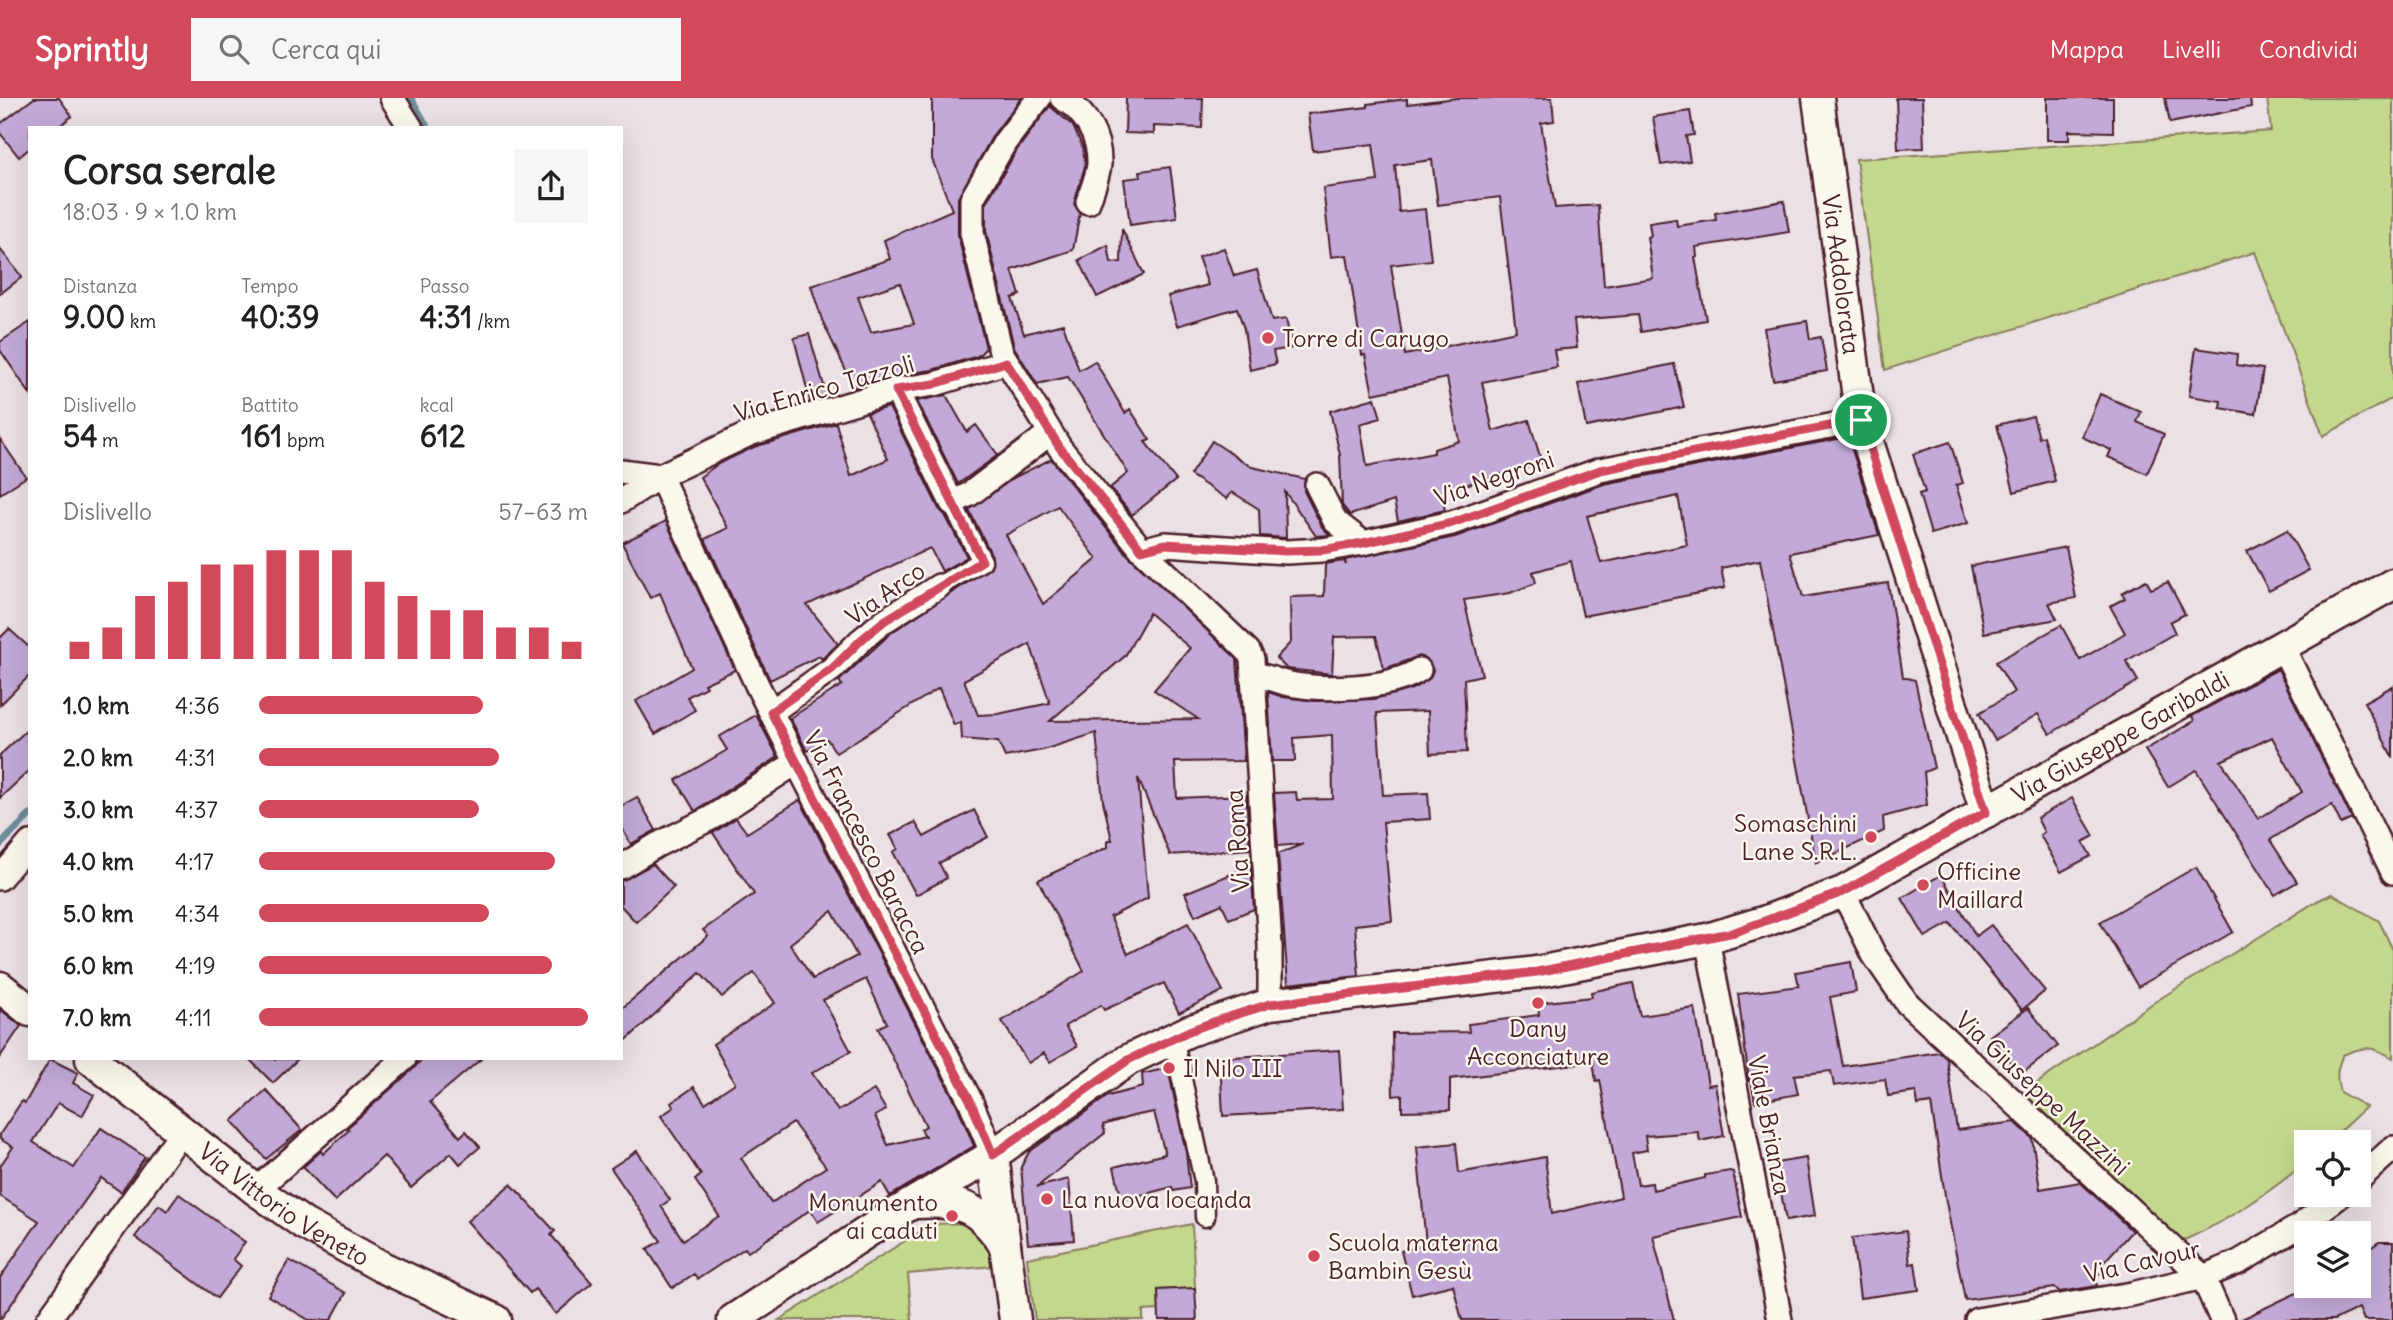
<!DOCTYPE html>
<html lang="it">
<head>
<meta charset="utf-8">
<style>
  :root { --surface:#fff; --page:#f6f6f6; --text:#202124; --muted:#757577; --accent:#d1495b }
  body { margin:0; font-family:Delius,sans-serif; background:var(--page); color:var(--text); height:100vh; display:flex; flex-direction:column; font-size:26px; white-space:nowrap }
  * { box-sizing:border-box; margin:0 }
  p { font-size:23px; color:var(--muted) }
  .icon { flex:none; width:38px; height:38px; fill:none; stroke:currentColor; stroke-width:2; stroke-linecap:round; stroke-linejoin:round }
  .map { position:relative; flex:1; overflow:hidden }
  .sheet { position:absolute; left:28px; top:28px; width:595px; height:934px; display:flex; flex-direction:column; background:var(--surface); border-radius:0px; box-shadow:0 7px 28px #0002 }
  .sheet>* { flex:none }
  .controls { position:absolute; left:2294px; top:1032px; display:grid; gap:14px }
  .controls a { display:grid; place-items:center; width:77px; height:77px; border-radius:0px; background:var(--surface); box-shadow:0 7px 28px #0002; font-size:35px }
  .pin { position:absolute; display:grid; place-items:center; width:60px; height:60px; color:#fff; margin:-30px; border:4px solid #fff; border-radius:50%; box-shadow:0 2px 7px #0007 }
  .round { display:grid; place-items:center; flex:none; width:74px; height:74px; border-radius:0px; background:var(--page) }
  .overview { display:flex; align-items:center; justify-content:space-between; height:119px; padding:0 35px }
  h1 { font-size:38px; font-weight:700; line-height:52px }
  .figures { display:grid; grid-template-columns:repeat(3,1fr); gap:10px; height:119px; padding:7px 35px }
  .figures div { display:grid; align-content:center }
  .figures b { font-size:30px; font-weight:700 }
  .figures small { font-size:19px; font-weight:400 }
  .figures p { font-size:19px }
  .chart { height:196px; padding:14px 35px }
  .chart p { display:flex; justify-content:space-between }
  .chart svg { width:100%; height:126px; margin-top:7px; stroke:var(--accent); stroke-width:6 }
  ul { padding:0 35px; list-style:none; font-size:23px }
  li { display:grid; grid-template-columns:112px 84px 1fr; align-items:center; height:52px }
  li i { height:18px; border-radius:9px; background:var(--accent) }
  header { display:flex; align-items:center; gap:42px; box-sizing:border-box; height:98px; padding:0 35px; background:var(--accent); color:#fff }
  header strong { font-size:33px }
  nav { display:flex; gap:38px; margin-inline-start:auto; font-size:24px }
  .search { width:490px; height:63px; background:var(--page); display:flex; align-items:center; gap:18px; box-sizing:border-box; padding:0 24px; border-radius:0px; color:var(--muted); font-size:26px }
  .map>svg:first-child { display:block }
</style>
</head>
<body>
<header>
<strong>Sprintly</strong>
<div class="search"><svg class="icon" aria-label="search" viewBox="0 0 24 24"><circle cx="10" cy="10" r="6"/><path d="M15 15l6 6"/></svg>Cerca qui</div>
<nav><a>Mappa</a><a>Livelli</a><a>Condividi</a></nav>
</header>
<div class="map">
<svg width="2393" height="1222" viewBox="0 0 2393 1222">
  <rect width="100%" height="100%" fill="#eae0e6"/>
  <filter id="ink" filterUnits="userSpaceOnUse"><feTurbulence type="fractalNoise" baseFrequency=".0143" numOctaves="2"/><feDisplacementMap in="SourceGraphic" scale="14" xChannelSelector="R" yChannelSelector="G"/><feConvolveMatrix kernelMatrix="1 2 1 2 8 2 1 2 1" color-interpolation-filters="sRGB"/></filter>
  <g filter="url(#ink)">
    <!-- green -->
    <g fill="#c4d88d" stroke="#877c5c" stroke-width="2">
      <polygon points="2267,0 2393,0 2393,300 2323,338 2255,154 1885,272 1856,61 2271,33"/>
      <path d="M2332,796L2379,823L2393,852V960C2372,948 2365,947 2343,957C2336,971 2336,979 2340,994L2366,1009L2327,1045H2306V1064C2268,1096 2226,1124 2180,1144L2023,995L2153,905L2317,803Z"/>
      <polygon points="972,1125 988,1147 993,1168 908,1176 912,1222 779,1222 932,1126"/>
      <polygon points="1192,1126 1195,1190 1158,1192 1159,1212 1143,1213 1143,1222 1035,1222 1027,1160"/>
    </g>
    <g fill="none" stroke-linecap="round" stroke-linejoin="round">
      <!-- stream -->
      <g stroke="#6e8d99" stroke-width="7">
        <polyline points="411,0 428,30"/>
        <polyline points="0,747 30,717"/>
      </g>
    </g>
    <!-- building -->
    <g fill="#c2a9d7" stroke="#4a1f2b" stroke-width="2" fill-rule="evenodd">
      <polygon points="34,0 59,0 72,18 57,30 30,30 30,50 19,59 0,35 0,26"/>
      <path d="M932,0H1021L993,37L958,100V138L986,250L978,258L932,272L894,278L854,290L822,222L811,188L890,161L884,142L952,112L932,61ZM900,185L914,226L871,234L858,199Z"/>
      <polygon points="1126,0 1203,0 1202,30 1154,28 1154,36 1125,35"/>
      <path d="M1457,0H1552L1554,23L1541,25L1555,110L1598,107L1604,188L1653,180L1647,139L1651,138L1649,125L1676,121L1677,128L1716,122L1715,115L1784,103L1789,134L1696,149L1697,159H1695L1706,222L1641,234L1638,217L1574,222L1577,250L1554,252L1557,269L1482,284L1493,333L1529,322L1542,365L1441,394L1445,412L1398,423L1394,403L1350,417L1342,407L1340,357L1330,313L1375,300L1381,320L1360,326L1367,368L1434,355V351L1459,343L1447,280L1373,296L1365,257H1362L1347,157L1331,159L1323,90L1378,83L1373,46L1313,53L1308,16L1368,9V6L1407,1V6ZM1432,62L1438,107L1500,99L1516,233L1405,257L1391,167L1431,162L1425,111L1399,114L1395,67Z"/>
      <polygon points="1896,0 1922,0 1924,50 1898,51"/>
      <polygon points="2047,0 2113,0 2113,34 2069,33 2069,42 2047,42"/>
      <polygon points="2165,0 2250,0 2251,9 2170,25"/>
      <polygon points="1050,8 1073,28 1083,50 1085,68 1074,106 1080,115 1073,152 1012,172 1020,197 1012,200 1024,236 1063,226 1079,272 1095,263 1125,315 1130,311 1150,342 1145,344 1176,382 1132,417 1110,390 1128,375 1068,279 1037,286 1014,249 986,133 986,105 1017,52"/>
      <polygon points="1690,13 1694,37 1686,38 1690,63 1661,67 1653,19"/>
      <polygon points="1170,69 1177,120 1130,127 1124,81 1141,79 1140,73"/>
      <polygon points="1122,131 1144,176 1097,199 1079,162 1108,147 1111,165 1121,164"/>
      <polygon points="1224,150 1234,178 1257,172 1272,223 1286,221 1292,250 1273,253 1276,266 1250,272 1244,231 1237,210 1177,228 1168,198 1208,187 1198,159"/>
      <polygon points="0,151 22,179 0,196"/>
      <polygon points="1807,223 1810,241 1821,239 1827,273 1773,282 1764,230"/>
      <polygon points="30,224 30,296 0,252 0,244"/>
      <polygon points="809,236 827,298 810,303 794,240"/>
      <polygon points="2196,250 2237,256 2236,267 2263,271 2256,316 2220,310 2221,303 2189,298"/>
      <polygon points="1674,266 1684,309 1586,329 1578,286"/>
      <polygon points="2100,296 2141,314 2137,324 2164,336 2147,376 2108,359 2111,352 2082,339"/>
      <polygon points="946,297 967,334 976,327 998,357 958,386 917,303"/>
      <polygon points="889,309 939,411 945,417 967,459 942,473 930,450 807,507 838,546 822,561 819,558 770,582 705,441 728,430 700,379 718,366 754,349 836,325 851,378 888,361 867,315"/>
      <polygon points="2033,318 2039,340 2044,338 2055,383 2014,394 1997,327"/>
      <path d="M1848,339L1879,437L1790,455L1803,499L1888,485L1903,579L1915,582L1934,670L1924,674L1927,707L1883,719L1884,733L1816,765L1760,462L1721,470L1725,490L1583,518L1571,463L1533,474L1536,485L1510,495L1464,502L1482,577L1464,581L1467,654L1430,656L1428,613L1377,615L1383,697L1428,695L1430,721L1383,724L1392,823L1355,827L1359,878L1288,886L1278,756L1303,746L1278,748L1274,695L1296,694L1297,702L1333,701L1332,637L1294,640L1295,663H1272L1268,594L1283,599L1316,603L1374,601L1412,591L1430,580L1433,572L1427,561L1419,558L1384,571L1376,538L1334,539L1332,576L1287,571L1276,560L1291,544L1290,499L1324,498L1325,466L1344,463L1346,467L1345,462L1455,439L1604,386ZM1678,398L1687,447L1601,465L1587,418Z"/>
      <polygon points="0,341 26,379 0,396"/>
      <polygon points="1212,343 1252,369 1305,381 1304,393 1322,429 1330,437 1316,438 1285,394 1286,440 1260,438 1259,411 1232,394 1227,401 1190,377"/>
      <polygon points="1950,344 1963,385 1956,387 1968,425 1931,436 1919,396 1925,394 1913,356"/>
      <path d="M1051,361L1127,456L1237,561L1244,663L1175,664L1177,700L1246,697L1250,751L1170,757L1138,680L1148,800L1110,819L1128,856L1188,825L1223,893L1179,915L1164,885L1104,912L1101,907L1065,928L1077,948L1050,964L1044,955L1028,965L1002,923L1084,873L1038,782L1108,749V742H1112L1103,703L1096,635L1043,652L1005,659L998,644L962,641L961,624L954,627L939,590L836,655L827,641L807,653L790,620L842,587L839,583L892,534L991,469L992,458L969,412L1015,379ZM1058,408L1097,461L1043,506L1006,437ZM1149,515L1190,550L1154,592L1198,621L1050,623L1125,558ZM1030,546L1050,605L998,616L978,617L964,582Z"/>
      <polygon points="666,423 735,572 704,586 706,589 687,599 695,612 655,636 636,603 692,570 660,495 650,500 622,445"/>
      <polygon points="2287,432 2309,472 2269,493 2247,453"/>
      <polygon points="2066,449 2076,500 2049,505 2057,521 1984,535 1971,468"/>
      <polygon points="2146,482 2151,491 2168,484 2185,516 2170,524 2175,535 2126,563 2138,583 2050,636 2038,616 1995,642 1979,615 2014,594 1996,564 2061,527 2080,562 2125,535 2110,508 2125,500 2122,495"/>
      <polygon points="9,531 30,550 30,577 0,607 0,540"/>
      <path d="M2278,571L2352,721L2341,726L2332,707L2305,720L2270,742L2297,784L2275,797L2196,672L2168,689L2145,652L2194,623L2192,618ZM2272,639L2302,694L2258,721L2221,663Z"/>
      <polygon points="2393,588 2393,660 2364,604"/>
      <polygon points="756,617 778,659 695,713 676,682 727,652 719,639"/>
      <polygon points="30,629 30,672 0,700 0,657"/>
      <polygon points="637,699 656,732 631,746 621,729 621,708"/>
      <polygon points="2072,700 2094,738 2083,744 2091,758 2061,774 2040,737 2044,734 2037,720"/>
      <path d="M800,702L957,1007L974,1048L890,1098L882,1084L818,1124L810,1112L748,1154L745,1150L698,1181L694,1176L672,1190L647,1151L661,1143L611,1070L637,1053L670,1102L661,1108L683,1142L719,1118L695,1082L701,1077L661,1018L674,1009L671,1005L694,989L705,1005L735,985L713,946L775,905L754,875L722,899L700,875L621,947V911L708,838L703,832L754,796L713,735L736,720L747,735ZM832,813L857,858L813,881L790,846ZM866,881L887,925L878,930L926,1028L921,1031L925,1038L888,1047L875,1018L886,1012L874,992L838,1013L812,975L851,953L823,902ZM793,1025L826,1069L771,1105L741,1060Z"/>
      <polygon points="974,712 988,739 939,765 947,780 916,797 893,754 898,751 890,737 915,724 924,739"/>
      <polygon points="653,766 674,789 636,824 621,808 621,783"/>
      <polygon points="1251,768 1254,811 1229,821 1222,806 1195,818 1185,795"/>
      <polygon points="2196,769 2233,834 2138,889 2100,824"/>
      <polygon points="1941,777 1976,838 1991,827 2045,893 2022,912 1950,825 1925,839 1902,800"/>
      <polygon points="1851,864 1856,894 1830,899 1843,968 1939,954 1947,961 1957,1032 2015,1024 2032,1040 2040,1091 2080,1084 2132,1133 2103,1165 2104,1175 2095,1176 2097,1188 2060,1194 2055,1190 1965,1202 1946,1104 1931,1005 1918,1007 1916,994 1888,998 1885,981 1834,988 1831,973 1794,977 1798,996 1755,1004 1751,982 1749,983 1738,896 1799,888 1796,874"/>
      <polygon points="1633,885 1640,918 1695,910 1708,987 1715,986 1724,1038 1700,1043 1698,1034 1645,1038 1647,1052 1632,1055 1638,1087 1652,1085 1653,1092 1705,1080 1705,1077 1730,1073 1733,1074 1742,1119 1653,1138 1674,1222 1462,1222 1453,1187 1412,1197 1401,1153 1426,1147 1417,1049 1456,1045 1459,1075 1545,1059 1552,1116 1621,1099 1600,982 1596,983 1593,964 1450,981 1450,1012 1402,1013 1402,997 1393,998 1392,935 1469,934 1468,926 1539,917 1538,905 1592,899 1591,894"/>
      <polygon points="2028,910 2058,948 2020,977 1990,938"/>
      <polygon points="0,911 21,928 0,959"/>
      <polygon points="1339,952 1343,1011 1223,1018 1220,960"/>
      <polygon points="50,961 78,975 73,985 94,997 82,1018 58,1005 33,1044 74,1070 101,1030 145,1059 121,1094 101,1080 0,1222 0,1180 39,1123 0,1098 0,1068 13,1049 0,1041 0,1036 22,1003 25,1005"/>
      <polygon points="249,961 298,961 273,985"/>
      <polygon points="422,961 481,961 430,1004 460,1039 466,1033 480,1049 460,1066 451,1055 411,1090 384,1058 335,1103 303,1069 321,1053 323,1056 349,1032 347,1030 413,971"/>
      <polygon points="1168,970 1186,1055 1190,1090 1173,1093 1172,1089 1122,1102 1114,1069 1165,1056 1154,1014 1133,1018 1103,1027 1105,1035 1037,1089 1069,1081 1074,1142 1028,1146 1021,1069 1029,1054 1108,998 1143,989 1142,976"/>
      <polygon points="266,992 302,1032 266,1061 232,1023"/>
      <polygon points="1806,1060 1815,1118 1786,1123 1776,1065"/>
      <polygon points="511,1086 555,1133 551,1137 592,1185 556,1216 535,1191 530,1195 467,1123"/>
      <polygon points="179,1096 245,1144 233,1161 241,1168 217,1200 135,1139 159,1107 167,1113"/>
      <polygon points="1906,1133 1910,1166 1915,1165 1919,1192 1860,1200 1852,1140"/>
      <polygon points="2379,1144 2393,1144 2393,1222 2364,1222 2359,1210 2334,1222 2240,1222 2311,1188 2359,1188 2359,1158"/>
      <polygon points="289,1162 346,1195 331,1222 309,1222 268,1198"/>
      <polygon points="1195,1190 1197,1222 1159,1222 1158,1192"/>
    </g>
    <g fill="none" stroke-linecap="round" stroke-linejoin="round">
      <defs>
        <g id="pedestrian">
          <polyline points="939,488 982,463 952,405"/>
          <polyline points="1173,940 1204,1083 1205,1119"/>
        </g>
        <g id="minor">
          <polyline points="392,0 411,30"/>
          <polyline points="1039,0 1005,44 972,101 972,135 1001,254 1060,350 1142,452 1248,553 1252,561 1270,848 1270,906"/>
          <path d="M1062,0C1085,13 1100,39 1099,66C1098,78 1092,92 1088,104"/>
          <polyline points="896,292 952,405 970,396 1050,335"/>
          <polyline points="621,373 660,378"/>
          <polyline points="660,378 758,589 970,1002 993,1057"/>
          <polyline points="1317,387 1335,423 1363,445"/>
          <polyline points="621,403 660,378 749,336 896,292 935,286 1006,264"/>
          <polyline points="1142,452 1165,446 1286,454 1322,452 1363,445 1452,425 1600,372 1861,322"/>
          <polyline points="2282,548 2393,774"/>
          <path d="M1254,576C1265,578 1275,582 1285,585C1319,593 1389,592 1419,572"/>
          <polyline points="771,614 832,571 861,542 884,523 939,488"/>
          <polyline points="621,769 657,747 711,720 797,664"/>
          <polyline points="0,780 30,745"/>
          <polyline points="1843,794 1874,857 1907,905 2203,1179 2222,1222"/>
          <polyline points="1707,841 1780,1222"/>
          <polyline points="2359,1081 2393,1050"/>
          <polyline points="256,1092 404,961"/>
          <polyline points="48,1222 183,1032"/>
          <polyline points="1977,1222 2132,1196 2203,1179 2239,1164 2298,1129 2341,1097"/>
        </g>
        <g id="tertiary">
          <path id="s1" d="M1818,0L1861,322L1986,714"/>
          <polyline points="0,889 30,913"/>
          <path id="s2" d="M91,961L256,1092L304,1126L382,1169L496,1222"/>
          <polyline points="993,1057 1015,1222"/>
          <path d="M916,1105C963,1102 979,1109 1005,1148"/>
          <path id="s3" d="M733,1222L896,1115L993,1057L1128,962L1189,933L1270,906L1537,874L1707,841L1766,823L1843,794L2393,486"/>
        </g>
      </defs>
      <!-- pedestrian casing -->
      <use href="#pedestrian" stroke="#4a1f2b" stroke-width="23"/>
      <!-- minor casing -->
      <use href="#minor" stroke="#4a1f2b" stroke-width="28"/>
      <!-- tertiary casing -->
      <use href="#tertiary" stroke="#4a1f2b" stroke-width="35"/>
      <!-- pedestrian -->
      <use href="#pedestrian" stroke="#fbf7ec" stroke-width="18"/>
      <!-- minor -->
      <use href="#minor" stroke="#fbf7ec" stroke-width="23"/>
      <!-- tertiary -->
      <use href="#tertiary" stroke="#fbf7ec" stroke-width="30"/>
    </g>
  </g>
  <g fill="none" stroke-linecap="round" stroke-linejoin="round" filter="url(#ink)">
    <defs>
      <polygon id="route" points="1006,264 1060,350 1142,452 1165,446 1286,453 1322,452 1363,445 1452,425 1600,372 1861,322 1986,714 1843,794 1735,834 1537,874 1270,906 1219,922 1189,933 1128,962 993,1057 970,1002 771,614 832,571 861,542 884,523 982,463 896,292 934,286"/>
    </defs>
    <!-- route casing -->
    <use href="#route" stroke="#fff" stroke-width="14"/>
    <!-- route -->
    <use href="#route" stroke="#d1495b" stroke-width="9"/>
  </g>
  <!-- markers -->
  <g fill="#d1495b" stroke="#fbf7ec" stroke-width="2.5">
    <circle cx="1268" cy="240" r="7"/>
    <circle cx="1871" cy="739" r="7"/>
    <circle cx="1923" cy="787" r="7"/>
    <circle cx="1538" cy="905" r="7"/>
    <circle cx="1169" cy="970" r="7"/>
    <circle cx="1047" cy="1101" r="7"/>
    <circle cx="952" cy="1118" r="7"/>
    <circle cx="1314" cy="1158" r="7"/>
  </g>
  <g text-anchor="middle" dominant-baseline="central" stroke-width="5" stroke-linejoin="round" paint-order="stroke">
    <!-- street labels -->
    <g font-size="24" fill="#4a1f2b" stroke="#fbf7ec">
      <text stroke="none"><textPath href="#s1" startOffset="178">Via Addolorata</textPath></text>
      <text transform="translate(824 290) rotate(-16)">Via Enrico Tazzoli</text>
      <text transform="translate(1494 380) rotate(-19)">Via Negroni</text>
      <text transform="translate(885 495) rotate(-35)">Via Arco</text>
      <text stroke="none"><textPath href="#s3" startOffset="1530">Via Giuseppe Garibaldi</textPath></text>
      <text transform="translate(1237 743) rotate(-94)">Via Roma</text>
      <text transform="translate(867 744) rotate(63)">Via Francesco Baracca</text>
      <text transform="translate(2043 995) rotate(43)">Via Giuseppe Mazzini</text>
      <text transform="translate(1770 1027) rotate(79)">Viale Brianza</text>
      <text stroke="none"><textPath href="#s2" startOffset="242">Via Vittorio Veneto</textPath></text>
      <text transform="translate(2142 1163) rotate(-13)">Via Cavour</text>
    </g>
    <!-- poi labels -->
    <g font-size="24" fill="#4a1f2b" stroke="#fbf7ec" text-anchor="start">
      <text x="1282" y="240">Torre di Carugo</text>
      <text x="1857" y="725" text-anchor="end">Somaschini<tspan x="1857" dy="28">Lane S.R.L.</tspan></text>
      <text x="1937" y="773">Officine<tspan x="1937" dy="28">Maillard</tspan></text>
      <text x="1538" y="930" text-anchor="middle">Dany<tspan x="1538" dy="28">Acconciature</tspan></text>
      <text x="1183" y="970">Il Nilo III</text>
      <text x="1061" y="1101">La nuova locanda</text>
      <text x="938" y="1104" text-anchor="end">Monumento<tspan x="938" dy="28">ai caduti</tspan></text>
      <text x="1328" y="1144">Scuola materna<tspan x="1328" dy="28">Bambin Gesù</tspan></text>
    </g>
  </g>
</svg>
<div class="controls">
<a><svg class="icon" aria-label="locate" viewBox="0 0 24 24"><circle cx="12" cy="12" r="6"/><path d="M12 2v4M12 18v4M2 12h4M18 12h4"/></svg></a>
<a><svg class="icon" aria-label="layers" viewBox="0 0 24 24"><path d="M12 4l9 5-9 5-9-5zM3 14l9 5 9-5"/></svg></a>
</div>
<div class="pin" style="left:1861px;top:322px;background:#1e9e55"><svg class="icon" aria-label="arrive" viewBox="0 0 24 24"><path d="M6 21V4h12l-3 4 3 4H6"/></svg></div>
<section class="sheet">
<div class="overview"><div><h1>Corsa serale</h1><p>18:03 · 9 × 1.0 km</p></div><a class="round"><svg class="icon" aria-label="share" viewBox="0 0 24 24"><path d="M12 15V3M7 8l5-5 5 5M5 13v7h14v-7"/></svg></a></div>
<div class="figures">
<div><p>Distanza</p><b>9.00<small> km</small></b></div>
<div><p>Tempo</p><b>40:39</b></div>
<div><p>Passo</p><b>4:31<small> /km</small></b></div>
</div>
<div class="figures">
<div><p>Dislivello</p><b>54<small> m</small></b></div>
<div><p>Battito</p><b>161<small> bpm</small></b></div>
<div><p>kcal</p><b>612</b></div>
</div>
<div class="chart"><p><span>Dislivello</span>57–63 m</p>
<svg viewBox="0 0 160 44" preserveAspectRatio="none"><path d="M5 44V38M15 44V33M25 44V22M35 44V17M45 44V11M55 44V11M65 44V6M75 44V6M85 44V6M95 44V17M105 44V22M115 44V27M125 44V27M135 44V33M145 44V33M155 44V38"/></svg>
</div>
<ul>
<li><b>1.0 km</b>4:36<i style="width:68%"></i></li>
<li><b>2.0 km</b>4:31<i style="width:73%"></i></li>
<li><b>3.0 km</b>4:37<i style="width:67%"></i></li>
<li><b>4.0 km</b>4:17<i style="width:90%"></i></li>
<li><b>5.0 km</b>4:34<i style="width:70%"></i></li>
<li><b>6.0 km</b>4:19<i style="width:89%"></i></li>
<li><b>7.0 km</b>4:11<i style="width:100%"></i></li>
</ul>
</section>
</div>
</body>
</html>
